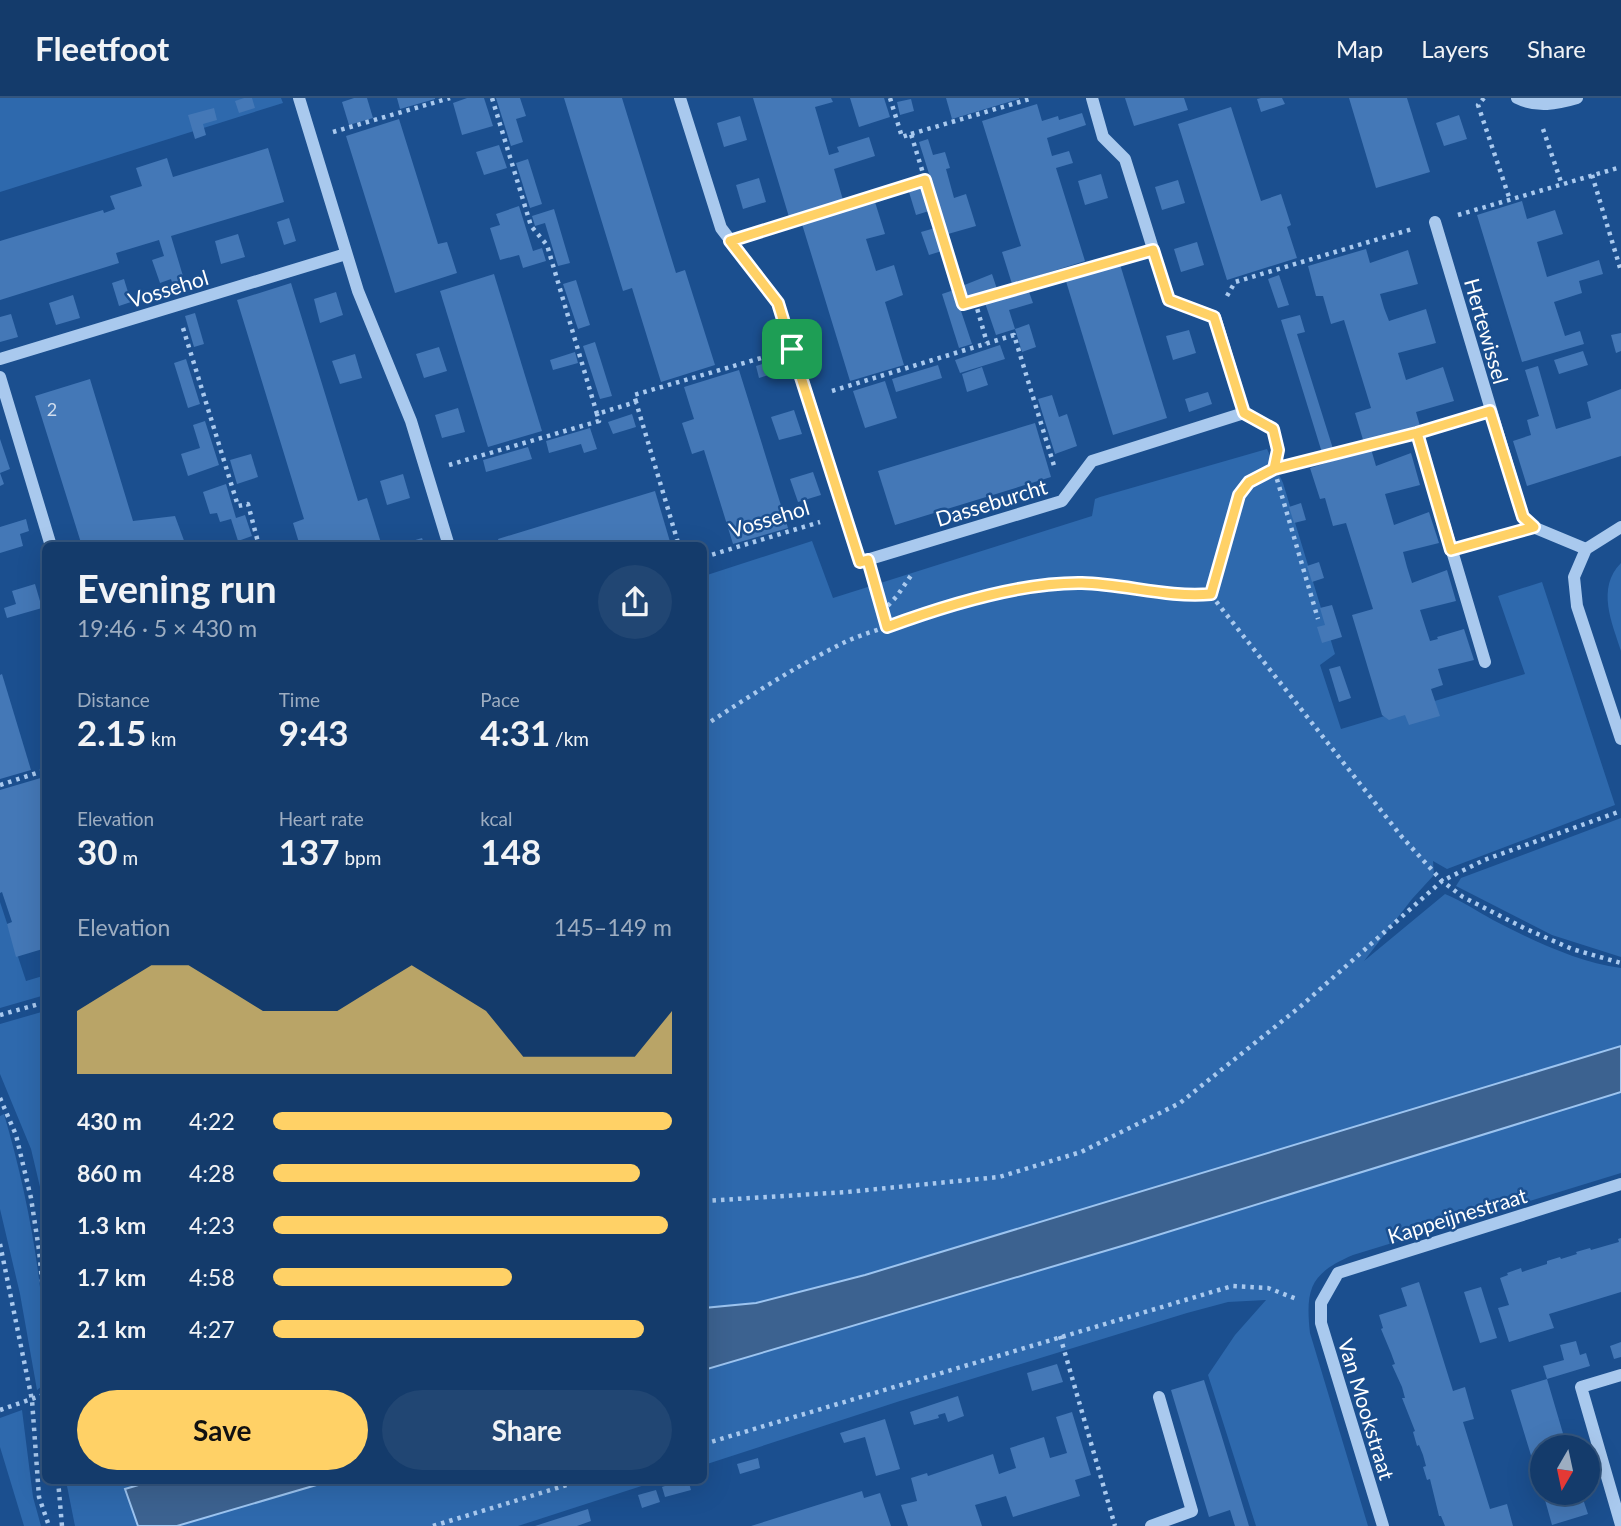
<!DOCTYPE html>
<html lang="en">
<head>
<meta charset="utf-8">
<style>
  :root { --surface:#143b6b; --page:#214673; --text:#f1f3f6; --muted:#9dadc1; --line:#33557e; --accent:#ffd166 }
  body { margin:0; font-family:Lato,sans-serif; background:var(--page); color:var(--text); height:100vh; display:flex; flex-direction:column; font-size:26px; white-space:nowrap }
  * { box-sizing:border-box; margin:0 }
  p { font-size:23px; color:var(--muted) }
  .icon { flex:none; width:38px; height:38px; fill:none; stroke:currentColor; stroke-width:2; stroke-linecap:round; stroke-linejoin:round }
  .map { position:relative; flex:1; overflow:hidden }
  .panel { position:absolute; left:42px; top:444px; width:665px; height:942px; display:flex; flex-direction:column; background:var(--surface); border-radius:10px; box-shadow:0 7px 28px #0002,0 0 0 2px var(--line) }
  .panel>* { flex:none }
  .needle { width:46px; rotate:189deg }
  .buttons { position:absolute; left:1530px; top:1337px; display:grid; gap:14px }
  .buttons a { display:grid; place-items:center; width:70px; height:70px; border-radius:50%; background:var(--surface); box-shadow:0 7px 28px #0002,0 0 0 2px var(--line); font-size:35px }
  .pin { position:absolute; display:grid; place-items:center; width:60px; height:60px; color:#fff; margin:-30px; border-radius:14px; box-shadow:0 4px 10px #0006 }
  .round { display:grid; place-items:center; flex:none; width:74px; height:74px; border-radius:37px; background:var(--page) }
  .summary { display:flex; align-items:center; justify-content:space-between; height:119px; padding:0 35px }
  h1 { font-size:38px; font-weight:700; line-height:52px }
  .metrics { display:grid; grid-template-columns:repeat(3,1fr); gap:10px; height:119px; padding:7px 35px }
  .metrics div { display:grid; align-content:center }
  .metrics b { font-size:35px; font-weight:700 }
  .metrics small { font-size:19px; font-weight:400 }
  .metrics p { font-size:19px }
  .chart { height:196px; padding:14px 35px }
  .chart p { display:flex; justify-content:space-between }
  .chart svg { width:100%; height:126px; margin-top:7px; fill:var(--accent); opacity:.7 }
  .primary-button { display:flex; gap:14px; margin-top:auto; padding:14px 35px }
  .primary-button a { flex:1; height:80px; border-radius:42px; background:var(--accent); color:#111; font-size:28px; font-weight:700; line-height:80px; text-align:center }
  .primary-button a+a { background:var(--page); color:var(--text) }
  ul { padding:0 35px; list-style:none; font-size:23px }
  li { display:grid; grid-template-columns:112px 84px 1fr; align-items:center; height:52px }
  li i { height:18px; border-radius:9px; background:var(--accent) }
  header { display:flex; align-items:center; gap:42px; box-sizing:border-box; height:98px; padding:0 35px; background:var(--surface); border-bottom:2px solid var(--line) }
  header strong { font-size:33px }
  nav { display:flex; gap:38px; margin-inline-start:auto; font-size:24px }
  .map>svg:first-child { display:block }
</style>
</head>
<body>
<header>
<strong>Fleetfoot</strong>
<nav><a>Map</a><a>Layers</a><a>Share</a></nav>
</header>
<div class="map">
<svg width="1621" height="1428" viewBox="0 0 1621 1428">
  <rect width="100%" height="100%" fill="#1b4f8f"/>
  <!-- green -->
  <g fill="#2e69ad">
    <polygon points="0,0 281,0 283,5 0,94"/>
    <path d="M1267,351L1283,385L1335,556L1320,567L1341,631L1525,576L1498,498L1542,484L1615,707L1447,771L1433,763L1434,777L1412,801L1364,863L1445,796C1462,803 1477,813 1493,822C1532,842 1577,864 1621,870V948L865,1177L756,1205L704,1210V478L812,443L833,500L1092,418L1095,401L1100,399Z"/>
    <path d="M1621,465V553C1612,525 1596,490 1621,465Z"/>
    <polygon points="1621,720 1621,859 1552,837 1456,788 1461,780"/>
    <polygon points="0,804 26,883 46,877 45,897 0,910"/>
    <polygon points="45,913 46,913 45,1110 31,1051 0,976 0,926"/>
    <path d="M1621,994V1075L1353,1157C1311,1175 1305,1190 1310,1235L1368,1428H1256L1208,1277L1235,1237L1266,1202L1228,1204L1187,1215L900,1303L704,1367V1272L1132,1145Z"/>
    <path d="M4,1016C29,1101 46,1196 46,1285L37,1292L20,1196L0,1111V1018Z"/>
    <polygon points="22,1312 33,1399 41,1428 24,1428 0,1349 0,1320"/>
    <polygon points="66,1383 152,1383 125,1391 138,1428 75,1428"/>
    <polygon points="330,1383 657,1383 518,1428 177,1428"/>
  </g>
  <!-- water -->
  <g fill="#3c6290" stroke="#9cc4f0" stroke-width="2">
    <polygon points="1621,948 1621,994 1132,1145 704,1272 704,1210 756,1205 865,1177"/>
    <polygon points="152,1383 152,1382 330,1383 177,1428 138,1428 125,1391"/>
  </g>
  <!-- building -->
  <g fill="#4478b7">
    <polygon points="244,0 252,0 255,10 239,15 235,3"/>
    <polygon points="354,0 367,0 373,20 349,27 342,4"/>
    <polygon points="397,0 435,0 435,1 400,11"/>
    <polygon points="467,0 484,0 493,28 462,37 453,5"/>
    <polygon points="496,0 520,0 526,18 516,21 523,44 511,48"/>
    <polygon points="564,0 622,0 676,175 685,172 715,267 661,284 632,190 623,193"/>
    <polygon points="753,0 831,0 833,4 815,9 829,57 839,54 837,49 869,39 875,58 834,71 843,102 789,119"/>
    <polygon points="850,0 884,0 890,19 859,29"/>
    <polygon points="946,0 1019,0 1019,1 952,21"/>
    <polygon points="1125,0 1184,0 1188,12 1134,28"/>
    <polygon points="1261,0 1282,0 1285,6 1261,14 1257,1"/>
    <polygon points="1349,0 1407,0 1430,74 1376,90"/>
    <polygon points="911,1 914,13 900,17 897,4"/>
    <polygon points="1037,6 1042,23 1058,18 1059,22 1082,15 1086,27 1047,40 1052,58 1069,53 1073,65 1056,70 1085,163 1012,186 1002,154 1021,148 982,23"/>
    <polygon points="1231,9 1261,103 1281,96 1291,127 1287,129 1297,160 1227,182 1178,26"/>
    <polygon points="214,10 217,22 203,26 206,37 195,41 188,17"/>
    <polygon points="1459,17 1467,41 1444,48 1436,25"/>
    <polygon points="740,18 747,42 724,49 717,25"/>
    <polygon points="399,21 438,146 447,144 457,175 395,195 346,38"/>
    <polygon points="928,41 933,57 945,54 950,70 946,71 954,100 966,96 976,128 948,136 919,44"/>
    <polygon points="499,47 507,70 484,77 476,54"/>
    <polygon points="268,50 284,104 171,138 186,188 174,191 171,181 160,185 152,162 164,158 159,142 116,155 119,165 0,202 0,143 103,112 104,115 115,111 110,98 142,88 136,70 167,60 173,79"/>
    <polygon points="528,61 542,106 530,110 516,65"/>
    <polygon points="1101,76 1108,100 1085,107 1078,83"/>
    <polygon points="759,80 766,104 743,111 736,87"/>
    <polygon points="1178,82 1185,105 1162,112 1155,89"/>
    <polygon points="922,90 929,113 916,117 909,94"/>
    <polygon points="1522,103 1527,121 1555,112 1563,136 1537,144 1547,179 1599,162 1603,176 1579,183 1582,195 1554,204 1565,238 1580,233 1584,246 1522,264 1477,117"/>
    <polygon points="875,104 885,136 866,141 876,173 894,167 903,197 885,204 904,267 850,283 802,126"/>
    <polygon points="519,108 533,153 542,150 546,163 523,170 519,157 500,162 490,130 500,127 496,116"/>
    <polygon points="554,111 570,165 558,168 545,125 535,128 532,118"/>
    <polygon points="289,120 296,143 284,147 277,124"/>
    <polygon points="935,130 942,153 929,157 921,134"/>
    <polygon points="238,136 245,159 221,166 215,143"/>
    <polygon points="1197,144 1204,167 1181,174 1174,151"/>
    <polygon points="1366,151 1370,165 1408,152 1418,186 1380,196 1384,210 1389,223 1426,211 1436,245 1398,255 1406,282 1443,269 1454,303 1416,314 1420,328 1364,345 1355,315 1371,310 1344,222 1331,226 1323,198 1316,198 1308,168"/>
    <polygon points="1119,163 1167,320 1113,337 1065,180"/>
    <polygon points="494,176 542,333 488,349 440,193"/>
    <polygon points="992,176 997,191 967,200 962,188"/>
    <polygon points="1279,177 1289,207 1278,210 1268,181"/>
    <polygon points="124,181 131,204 119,208 112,185"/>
    <polygon points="576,182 590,227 578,231 563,186"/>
    <polygon points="291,185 358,403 367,400 382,448 300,448 293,425 304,421 237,202"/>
    <polygon points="1028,191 1033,205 1009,212 1015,231 996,237 985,205"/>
    <polygon points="954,192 972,246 959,250 942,196"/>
    <polygon points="336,194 343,217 320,225 314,201"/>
    <polygon points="73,197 80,220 56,227 49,205"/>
    <polygon points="195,215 204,246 194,249 185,218"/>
    <polygon points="11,216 18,239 0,244 0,219"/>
    <polygon points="1300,217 1305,234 1297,236 1334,354 1323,358 1281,222"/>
    <polygon points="1029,226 1036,249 1022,254 1015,231"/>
    <polygon points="1189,232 1196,255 1173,262 1166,238"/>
    <polygon points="1621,235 1621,253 1616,255 1611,237"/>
    <polygon points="595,244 612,298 600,301 583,248"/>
    <polygon points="1000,247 1005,261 960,275 955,262"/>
    <polygon points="439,249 447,273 424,280 416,256"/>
    <polygon points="1583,253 1588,267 1559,276 1554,262"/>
    <polygon points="575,254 578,265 553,272 550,262"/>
    <polygon points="355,256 362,280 340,286 332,263"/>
    <polygon points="186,261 200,306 188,310 174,265"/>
    <polygon points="778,261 782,273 759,280 756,268"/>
    <polygon points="938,267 942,280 896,294 892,281"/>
    <polygon points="1538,268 1556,331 1591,320 1587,304 1621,291 1621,358 1527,388 1513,343 1531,337 1527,322 1539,318 1525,272"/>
    <polygon points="982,269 988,287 967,294 962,276"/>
    <polygon points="739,272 788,430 733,446 704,352 692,356 682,325 694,321 684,289"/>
    <polygon points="90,281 133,423 175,418 186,448 82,448 35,298"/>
    <polygon points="885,283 897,320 865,330 853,293"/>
    <polygon points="1208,294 1212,306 1189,314 1185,301"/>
    <polygon points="1052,297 1059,319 1067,316 1077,348 1055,356 1038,301"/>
    <polygon points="458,310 465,334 442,340 435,317"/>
    <polygon points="794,312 802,336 779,342 771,319"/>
    <polygon points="632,316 636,329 613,336 608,324"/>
    <polygon points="205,323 219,367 188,378 181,356 200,350 193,327"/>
    <polygon points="1035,325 1051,379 895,427 878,373"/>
    <polygon points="590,330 597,351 584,355 581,346 549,355 546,343"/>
    <polygon points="0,341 10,371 0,375 4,386 0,388"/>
    <polygon points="528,349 532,361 486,374 483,362"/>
    <polygon points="1371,351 1376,368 1411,355 1420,387 1385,396 1394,427 1429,414 1439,445 1403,454 1407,469 1412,485 1447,472 1456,503 1420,512 1430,543 1438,541 1437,539 1464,531 1474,562 1438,571 1443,587 1431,591 1440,618 1409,627 1405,617 1389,622 1382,617 1352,517 1373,511 1346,425 1333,428 1325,400 1320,401 1310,370"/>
    <polygon points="251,356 258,379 237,386 230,362"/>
    <polygon points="813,374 821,397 798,404 790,381"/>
    <polygon points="403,376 410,400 387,407 380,383"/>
    <polygon points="226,386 236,420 245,417 252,438 238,443 231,421 220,424 217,415 210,416 203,394"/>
    <polygon points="655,393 671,447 500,448 498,441"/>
    <polygon points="1301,405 1306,422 1294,425 1289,409"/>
    <polygon points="26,421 29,433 20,436 23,448 0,455 0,429"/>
    <polygon points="422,440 425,448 399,448 399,447"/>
    <polygon points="1319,464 1324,480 1312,484 1307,468"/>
    <polygon points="35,486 42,510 7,520 4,510 16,506 12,493"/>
    <polygon points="1332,507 1342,539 1322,545 1317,529 1325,527 1320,510"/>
    <polygon points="1340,568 1351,600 1339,604 1329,571"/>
    <polygon points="2,576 31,672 0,681 0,577"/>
    <polygon points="44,679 46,850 16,859 7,826 12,824 2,794 0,795 0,692"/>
    <polygon points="1621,1140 1621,1194 1549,1216 1554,1230 1509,1244 1498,1210 1509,1207 1500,1180 1508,1177 1507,1175 1521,1170 1522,1174 1547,1166 1547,1163 1560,1159 1561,1161 1577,1156 1576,1154 1590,1150 1591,1152 1619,1144 1618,1141"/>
    <polygon points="1419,1184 1453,1293 1465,1289 1474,1321 1463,1324 1490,1411 1507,1406 1513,1428 1445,1428 1441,1418 1439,1418 1430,1381 1427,1382 1423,1369 1426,1368 1423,1357 1419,1347 1417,1348 1413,1334 1415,1333 1402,1300 1405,1300 1402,1289 1392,1267 1395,1266 1391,1255 1381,1231 1383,1230 1379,1217 1407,1208 1401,1190"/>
    <polygon points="1481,1189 1497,1240 1480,1245 1464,1194"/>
    <polygon points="1576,1243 1580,1257 1586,1255 1590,1268 1547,1281 1543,1268 1564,1262 1560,1247"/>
    <polygon points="1621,1244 1621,1259 1614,1261 1610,1248"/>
    <polygon points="1057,1266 1063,1284 1032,1293 1027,1275"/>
    <polygon points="1547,1281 1567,1349 1542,1349 1541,1390 1511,1292"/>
    <polygon points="1204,1282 1221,1336 1249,1428 1235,1428 1230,1412 1209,1419 1171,1292"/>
    <polygon points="958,1298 964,1318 948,1324 945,1315 938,1317 939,1320 914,1327 910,1314"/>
    <polygon points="1072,1314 1091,1377 1075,1382 1080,1398 1013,1419 1006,1398 975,1407 982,1428 908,1428 901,1407 917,1403 911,1380 927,1375 928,1378 993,1356 999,1376 1016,1370 1010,1350 1044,1339 1050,1360 1067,1355 1056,1319"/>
    <polygon points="885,1321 900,1371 876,1378 865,1339 844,1345 840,1335"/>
    <polygon points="758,1360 760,1370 740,1376 737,1366"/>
    <polygon points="682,1382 688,1382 691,1392 665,1399 662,1389"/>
    <polygon points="656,1392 660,1404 642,1410 638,1397"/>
    <polygon points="862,1393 864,1400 880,1395 891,1428 751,1428"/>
    <polygon points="1543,1395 1581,1395 1588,1416 1552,1427"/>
    <polygon points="588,1411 591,1423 577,1428 535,1428"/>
  </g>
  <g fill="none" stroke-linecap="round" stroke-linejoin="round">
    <!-- path -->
    <g stroke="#a9c9ee" stroke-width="4.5" stroke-dasharray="3.5 5" stroke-linecap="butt">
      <polyline points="492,0 531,128 547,147 597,316 636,304 679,448"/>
      <polyline points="890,0 902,39 911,36 963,206 1130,158"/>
      <polyline points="1484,0 1478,7 1510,102"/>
      <polyline points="1543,31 1562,87"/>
      <polyline points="333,34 450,0"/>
      <polyline points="911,36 1033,0"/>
      <polyline points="1592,77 1621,173"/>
      <polyline points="1458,117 1621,69"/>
      <polyline points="756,135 925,82"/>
      <polyline points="1227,198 1235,184 1412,131"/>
      <polyline points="975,203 987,245"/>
      <polyline points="183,230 238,408 248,406 259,448"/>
      <polyline points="832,293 1014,237 1055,371"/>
      <polyline points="636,304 634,297 768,258"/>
      <polyline points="1266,327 1273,331 1278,352 1274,371 1318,521"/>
      <polyline points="1439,328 1468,320"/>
      <polyline points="449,367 599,323 597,316"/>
      <polyline points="704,459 820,424"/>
      <polyline points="875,486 887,528"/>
      <polyline points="1211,497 1402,739 1442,783 1463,799 1524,830 1572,851 1621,865"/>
      <polyline points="882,514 897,498 912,476"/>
      <path d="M704,628C748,599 793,570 841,546C855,539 871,534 886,529C947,507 1013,489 1078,486C1123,483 1166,501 1211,496L1239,397L1249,384L1274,371L1394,341"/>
      <polyline points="0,687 46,672"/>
      <polyline points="0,917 46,904"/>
      <polyline points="0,1000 16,1037 31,1100 39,1152 46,1223"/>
      <polyline points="704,1103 847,1094 999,1079 1081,1054 1180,1005 1301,908 1442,783 1484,762 1621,713"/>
      <polyline points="0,1146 32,1302 39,1399 49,1428"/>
      <polyline points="1060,1238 1115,1428"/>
      <polyline points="0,1312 46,1296"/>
      <polyline points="704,1346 1232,1188 1268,1190 1297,1201"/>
      <polyline points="58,1382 62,1428"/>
      <polyline points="433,1428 583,1382"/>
    </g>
    <!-- minor -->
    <g stroke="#a9c9ee" stroke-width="12">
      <polyline points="299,0 358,193 411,323 449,448"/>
      <polyline points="680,0 721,130 778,205 860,464 1062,403 1092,363 1244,315 1215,219 1169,202 1125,61 1103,39 1092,0"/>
      <path d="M1517,0C1537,10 1557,6 1577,0"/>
      <polyline points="1435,124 1523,419 1533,429 1586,451"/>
      <polyline points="0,261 346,156"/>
      <polyline points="0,279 51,448"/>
      <polyline points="1417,335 1485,564"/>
      <polyline points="1621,429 1586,451 1574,479 1577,508 1621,641"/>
      <polyline points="1451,452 1533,429"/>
      <polyline points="1621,1277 1581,1289 1621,1427"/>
      <polyline points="1151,1428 1192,1413 1159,1299"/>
      <polyline points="1383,1428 1321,1225 1321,1205 1338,1175 1621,1086"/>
    </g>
  </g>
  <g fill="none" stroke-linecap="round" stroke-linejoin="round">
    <defs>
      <path id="route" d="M792,251L860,464L868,462L887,529C944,508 1021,484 1082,485C1125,486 1168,500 1211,496L1239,397L1249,384L1274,371L1417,335L1490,313L1523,419L1534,429L1451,452L1417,335L1274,371L1278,352L1273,331L1244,315L1214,219L1169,202L1153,152L963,206L925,82L730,143L778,205L792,251"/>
    </defs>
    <!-- route casing -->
    <use href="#route" stroke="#fff" stroke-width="14"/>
    <!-- route -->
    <use href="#route" stroke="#ffd166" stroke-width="9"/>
  </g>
  <g text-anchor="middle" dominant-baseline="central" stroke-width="5" stroke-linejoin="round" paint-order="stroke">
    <!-- number labels -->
    <g font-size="18" fill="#d0dded">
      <text x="52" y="311">2</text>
    </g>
    <!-- street labels -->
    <g font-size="21" fill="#fff" stroke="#1b4f8f">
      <text transform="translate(168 190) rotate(-17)">Vossehol</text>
      <text transform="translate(1487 233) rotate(74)">Hertewissel</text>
      <text transform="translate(991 404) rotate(-17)">Dasseburcht</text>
      <text transform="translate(769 420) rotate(-17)">Vossehol</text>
      <text transform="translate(1457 1117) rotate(-17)">Kappeijnestraat</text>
      <text transform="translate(1367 1311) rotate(73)">Van Mookstraat</text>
    </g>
  </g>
</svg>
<div class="buttons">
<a><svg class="needle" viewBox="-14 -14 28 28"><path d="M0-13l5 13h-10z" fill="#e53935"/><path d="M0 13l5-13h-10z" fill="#9dadc1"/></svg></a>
</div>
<div class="pin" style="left:792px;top:251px;background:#1e9e55"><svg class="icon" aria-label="arrive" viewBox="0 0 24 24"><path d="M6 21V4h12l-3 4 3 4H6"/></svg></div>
<section class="panel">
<div class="summary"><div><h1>Evening run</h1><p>19:46 · 5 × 430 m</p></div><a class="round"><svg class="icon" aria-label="share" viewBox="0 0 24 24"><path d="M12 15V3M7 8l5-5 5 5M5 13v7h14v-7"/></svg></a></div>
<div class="metrics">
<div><p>Distance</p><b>2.15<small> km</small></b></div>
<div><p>Time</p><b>9:43</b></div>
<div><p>Pace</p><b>4:31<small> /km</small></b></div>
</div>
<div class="metrics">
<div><p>Elevation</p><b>30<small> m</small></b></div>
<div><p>Heart rate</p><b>137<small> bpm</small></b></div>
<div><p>kcal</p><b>148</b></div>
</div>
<div class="chart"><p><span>Elevation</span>145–149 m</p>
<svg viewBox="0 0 160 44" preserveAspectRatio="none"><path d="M0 44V22L10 14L20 6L30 6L40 14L50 22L60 22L70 22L80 14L90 6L100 14L110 22L120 38L130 38L140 38L150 38L160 22V44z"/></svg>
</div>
<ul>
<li><b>430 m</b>4:22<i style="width:100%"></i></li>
<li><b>860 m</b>4:28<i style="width:92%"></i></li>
<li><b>1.3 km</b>4:23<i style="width:99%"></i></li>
<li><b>1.7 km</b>4:58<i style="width:60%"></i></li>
<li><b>2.1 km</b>4:27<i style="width:93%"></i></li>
</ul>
<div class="primary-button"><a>Save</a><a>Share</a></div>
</section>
</div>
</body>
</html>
